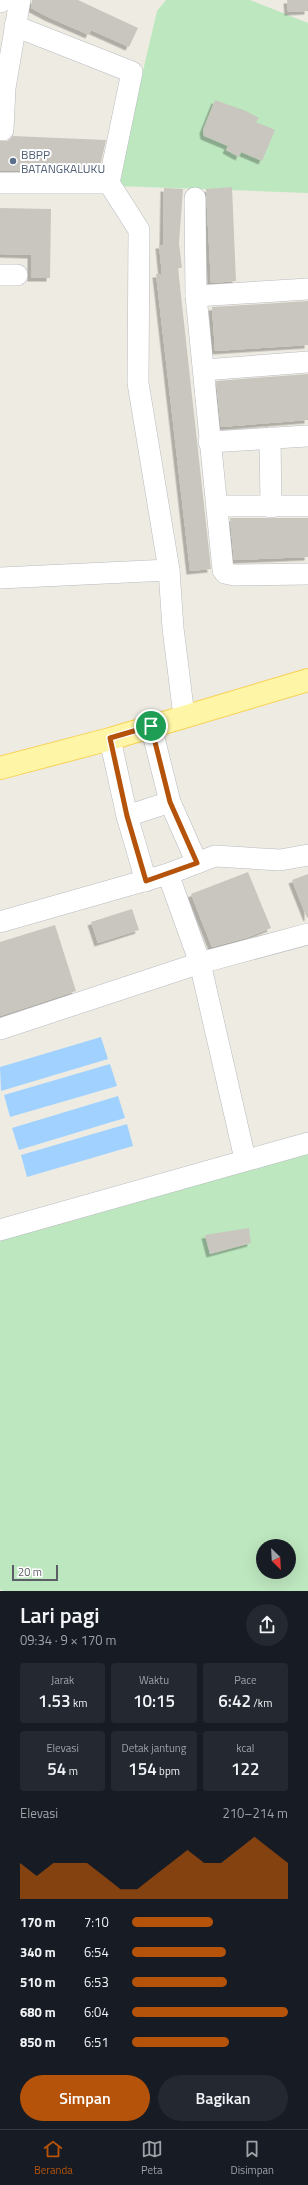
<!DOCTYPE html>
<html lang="id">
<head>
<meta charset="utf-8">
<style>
  :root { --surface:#171b24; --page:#242831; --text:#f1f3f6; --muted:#9ea1a6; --line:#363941; --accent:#b45309 }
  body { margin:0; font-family:"Titillium Web",sans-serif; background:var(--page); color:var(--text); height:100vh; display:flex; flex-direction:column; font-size:15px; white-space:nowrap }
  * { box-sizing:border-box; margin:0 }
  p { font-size:13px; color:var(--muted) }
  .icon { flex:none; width:22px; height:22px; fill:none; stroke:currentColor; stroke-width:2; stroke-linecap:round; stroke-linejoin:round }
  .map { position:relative; height:1591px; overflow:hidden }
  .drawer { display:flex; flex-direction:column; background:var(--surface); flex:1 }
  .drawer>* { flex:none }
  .needle { width:26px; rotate:156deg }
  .controls { position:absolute; left:256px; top:1539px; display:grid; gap:8px }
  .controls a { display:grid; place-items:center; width:40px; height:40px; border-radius:50%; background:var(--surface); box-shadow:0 4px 16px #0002; font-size:20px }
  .scale { position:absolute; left:12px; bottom:10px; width:46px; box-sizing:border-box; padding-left:4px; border:2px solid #5b5e64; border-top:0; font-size:11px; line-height:14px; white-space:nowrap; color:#5b5e64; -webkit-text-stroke:3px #fff; paint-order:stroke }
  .pin { position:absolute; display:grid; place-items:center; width:34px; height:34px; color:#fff; margin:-17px; border:2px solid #fff; border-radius:50%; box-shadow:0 1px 4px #0007 }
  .round { display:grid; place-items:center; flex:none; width:42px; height:42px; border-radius:21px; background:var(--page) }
  .summary { display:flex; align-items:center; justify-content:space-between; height:68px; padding:0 20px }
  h1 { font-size:22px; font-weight:600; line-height:30px }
  .stats { display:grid; grid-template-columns:repeat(3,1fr); gap:6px; height:68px; padding:4px 20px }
  .stats div { display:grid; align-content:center; border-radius:4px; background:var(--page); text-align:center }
  .stats b { font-size:17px; font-weight:600 }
  .stats small { font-size:11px; font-weight:400 }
  .stats p { font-size:11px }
  .chart { height:112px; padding:8px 20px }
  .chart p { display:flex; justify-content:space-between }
  .chart svg { width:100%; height:72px; margin-top:4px; fill:var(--accent); opacity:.7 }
  .primary-button { display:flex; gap:8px; margin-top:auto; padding:8px 20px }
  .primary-button a { flex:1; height:46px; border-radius:24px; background:var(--accent); color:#fff; font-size:16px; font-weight:600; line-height:46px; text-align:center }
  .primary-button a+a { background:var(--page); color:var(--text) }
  ul { padding:0 20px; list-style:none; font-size:13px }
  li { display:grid; grid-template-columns:64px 48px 1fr; align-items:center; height:30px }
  li i { height:10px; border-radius:5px; background:var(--accent) }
  .tab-bar { display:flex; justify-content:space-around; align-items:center; height:56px; border-top:1px solid var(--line); background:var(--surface); font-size:11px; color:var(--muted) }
  .tab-bar a { display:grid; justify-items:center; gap:2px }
  .tab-bar .on { color:var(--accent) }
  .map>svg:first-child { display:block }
</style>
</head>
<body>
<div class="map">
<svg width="308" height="1591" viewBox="0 0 308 1591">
  <defs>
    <filter id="shadow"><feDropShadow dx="-3.5" dy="3.5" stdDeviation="0" flood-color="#0004"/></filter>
  </defs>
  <rect width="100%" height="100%" fill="#eeece2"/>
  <!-- green -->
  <g fill="#bde7bf" fill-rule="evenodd">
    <polygon points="166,0 250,0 308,23 308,193 116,186 157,11"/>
    <path d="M308,1149V1591H3L0,1589V1241ZM263,1546H289V1572H263Z"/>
  </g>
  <!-- water -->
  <g fill="#a1d2ff">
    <polygon points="101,1037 108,1059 1,1091 0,1067"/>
    <polygon points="110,1064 117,1086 10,1117 4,1095"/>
    <polygon points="118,1096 125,1118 19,1150 12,1128"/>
    <polygon points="127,1124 133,1146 27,1177 21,1155"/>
  </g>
  <!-- building -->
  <g fill="#c9c6bf" filter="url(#shadow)">
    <polygon points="32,0 78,0 138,28 129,47 91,30 89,35 48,17 31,8"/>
    <polygon points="287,0 308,0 308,11 288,12"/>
    <polygon points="215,100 246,111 259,118 256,122 275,130 262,161 241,152 239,157 226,150 228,146 204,136 203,130"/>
    <polygon points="13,136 106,140 99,171 0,171 0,141 8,141"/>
    <polygon points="232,187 236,281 211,283 206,189"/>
    <polygon points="164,188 183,189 179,243 182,268 178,268 211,569 190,571 156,274 162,274 159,245 163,245"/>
    <polygon points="0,208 51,209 50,278 31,278 31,255 0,254"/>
    <polygon points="308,301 308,345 215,351 212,307"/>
    <polygon points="308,374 308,420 221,427 216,381"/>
    <polygon points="230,518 308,518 308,557 234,560"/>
    <polygon points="248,872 271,928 246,938 212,947 191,894"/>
    <polygon points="308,874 308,917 307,918 292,880"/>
    <polygon points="132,909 139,930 98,943 91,922"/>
    <polygon points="55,925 76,991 0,1016 0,942"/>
    <polygon points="249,1228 251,1243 210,1254 205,1235"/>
  </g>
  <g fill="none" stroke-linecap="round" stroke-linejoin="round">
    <defs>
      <g id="minor">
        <polyline points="0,2 4,0"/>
        <polyline points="15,26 132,72 109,183 139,230 138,383 169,570 173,628 184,716"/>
        <polyline points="3,130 5,88 20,0"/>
        <polyline points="0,183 109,183"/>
        <polyline points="195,198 196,296 223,570 225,573 234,575 308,574"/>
        <polyline points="0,275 17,275"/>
        <polyline points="196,296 308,289"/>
        <polyline points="204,370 308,362"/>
        <polyline points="270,438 271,507"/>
        <polyline points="209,442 308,436"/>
        <polyline points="218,506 308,506"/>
        <polyline points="0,578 169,570"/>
        <polyline points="151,726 170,802 197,863"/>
        <polyline points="110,739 127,816 146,881"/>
        <polyline points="127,816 170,802"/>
        <polyline points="168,874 200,963 245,1159"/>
        <polyline points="0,922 168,874 215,856 280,860 308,855"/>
        <polyline points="0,1029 200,963 308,934"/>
        <polyline points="0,1230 308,1143"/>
      </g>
      <polyline id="major" points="0,768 110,739 308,680"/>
    </defs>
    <!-- minor casing -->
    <use href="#minor" stroke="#b8babf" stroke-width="22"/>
    <!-- major casing -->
    <use href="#major" stroke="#f8d152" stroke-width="24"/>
    <!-- minor -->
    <use href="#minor" stroke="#fff" stroke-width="21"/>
    <!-- major -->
    <use href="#major" stroke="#fff5a6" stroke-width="22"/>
  </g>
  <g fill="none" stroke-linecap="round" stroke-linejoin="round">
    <defs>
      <polygon id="route" points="151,726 170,802 197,863 146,881 127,816 110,738"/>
    </defs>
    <!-- route casing -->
    <use href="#route" stroke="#fff" stroke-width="8"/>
    <!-- route -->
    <use href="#route" stroke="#b45309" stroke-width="5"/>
  </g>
  <!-- markers -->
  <circle fill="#5c6f8a" stroke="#fff" stroke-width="1.5" cx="13" cy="161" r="4"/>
  <g text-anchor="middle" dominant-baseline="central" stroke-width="4" stroke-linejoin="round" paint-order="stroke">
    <!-- service labels -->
    <g font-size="12" fill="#4e5e75" stroke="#fff" text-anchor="start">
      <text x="21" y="154">BBPP<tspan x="21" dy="14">BATANGKALUKU</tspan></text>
    </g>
  </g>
</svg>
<div class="controls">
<a><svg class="needle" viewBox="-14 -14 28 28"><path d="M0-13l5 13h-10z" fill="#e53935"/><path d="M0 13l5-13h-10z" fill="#9ea1a6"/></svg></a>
</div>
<div class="scale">20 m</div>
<div class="pin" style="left:151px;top:726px;background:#1e9e55"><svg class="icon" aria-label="arrive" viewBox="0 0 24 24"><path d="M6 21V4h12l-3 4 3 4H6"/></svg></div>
</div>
<section class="drawer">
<div class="summary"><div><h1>Lari pagi</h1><p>09:34 · 9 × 170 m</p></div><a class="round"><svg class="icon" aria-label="share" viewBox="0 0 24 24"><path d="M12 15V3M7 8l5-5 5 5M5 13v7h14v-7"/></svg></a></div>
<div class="stats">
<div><p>Jarak</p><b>1.53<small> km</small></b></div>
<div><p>Waktu</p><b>10:15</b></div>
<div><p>Pace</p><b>6:42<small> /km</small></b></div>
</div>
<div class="stats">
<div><p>Elevasi</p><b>54<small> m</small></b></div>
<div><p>Detak jantung</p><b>154<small> bpm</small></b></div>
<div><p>kcal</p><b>122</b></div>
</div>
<div class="chart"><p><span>Elevasi</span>210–214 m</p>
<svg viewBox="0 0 160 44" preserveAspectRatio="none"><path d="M0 44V22L10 30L20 22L30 22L40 22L50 30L60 38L70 38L80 30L90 22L100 14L110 22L120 22L130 14L140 6L150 14L160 22V44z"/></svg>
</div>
<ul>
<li><b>170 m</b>7:10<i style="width:52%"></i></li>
<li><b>340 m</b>6:54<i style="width:60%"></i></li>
<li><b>510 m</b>6:53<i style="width:61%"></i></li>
<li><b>680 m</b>6:04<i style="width:100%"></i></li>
<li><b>850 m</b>6:51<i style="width:62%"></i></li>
</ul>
<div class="primary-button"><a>Simpan</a><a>Bagikan</a></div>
</section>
<nav class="tab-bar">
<a class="on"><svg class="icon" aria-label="home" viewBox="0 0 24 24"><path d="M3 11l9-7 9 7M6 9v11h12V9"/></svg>Beranda</a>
<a><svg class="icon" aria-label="map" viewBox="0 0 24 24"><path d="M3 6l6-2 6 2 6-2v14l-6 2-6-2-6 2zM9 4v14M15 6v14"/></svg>Peta</a>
<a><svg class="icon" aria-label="saved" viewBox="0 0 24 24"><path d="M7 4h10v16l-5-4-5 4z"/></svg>Disimpan</a>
</nav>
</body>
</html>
